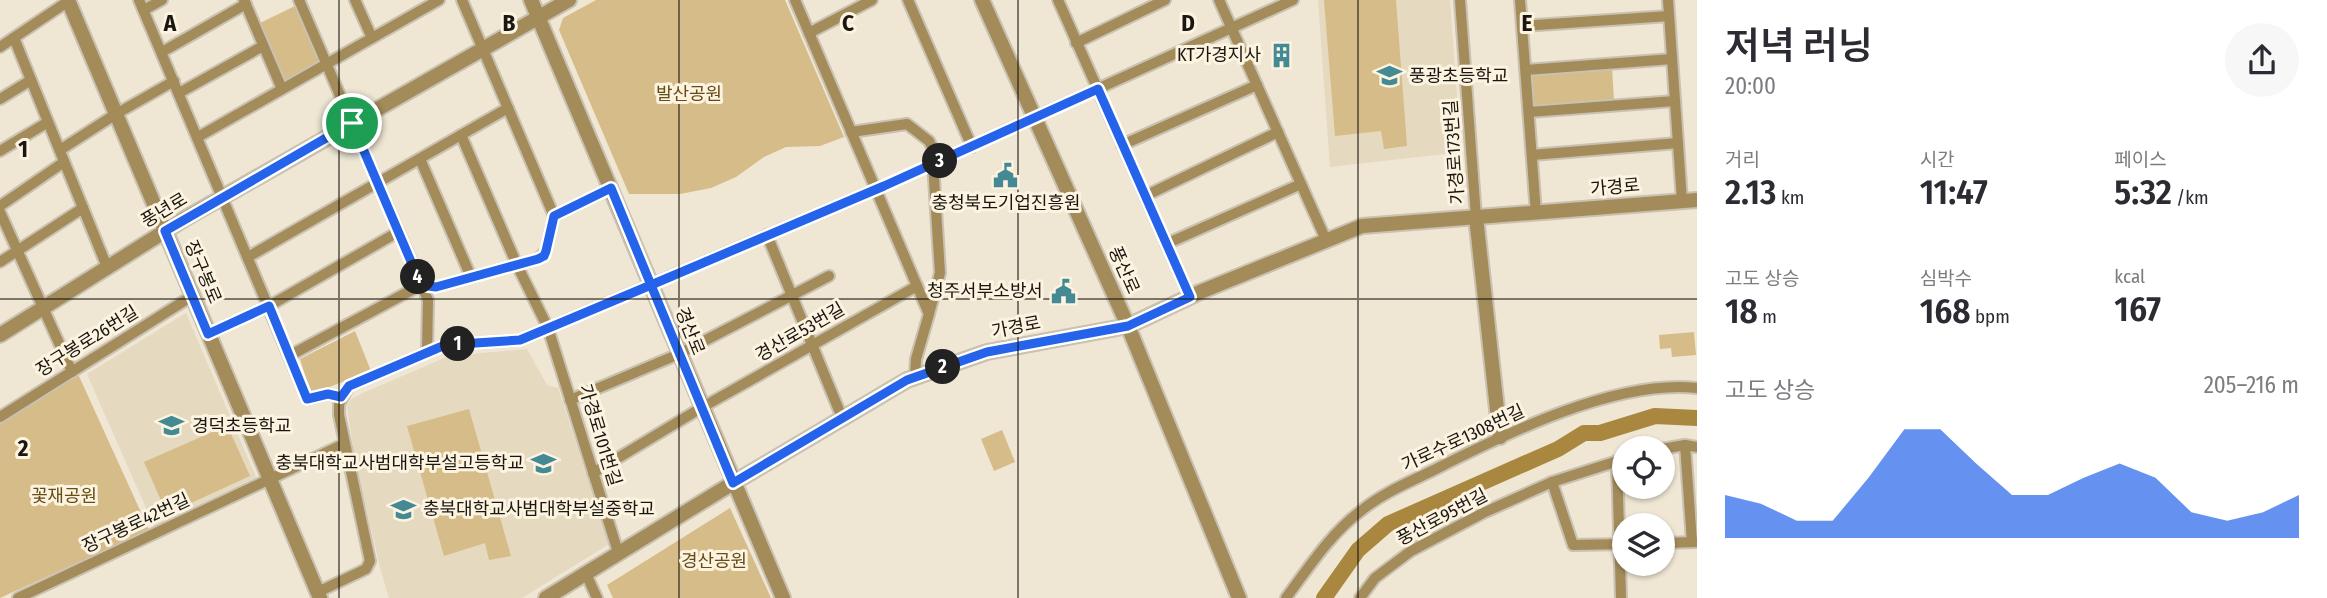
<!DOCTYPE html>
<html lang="ko">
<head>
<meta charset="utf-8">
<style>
  :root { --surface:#fff; --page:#f7f7f7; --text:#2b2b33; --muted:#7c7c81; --accent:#2563eb }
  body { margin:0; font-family:"Fira Sans Condensed","Noto Sans KR",sans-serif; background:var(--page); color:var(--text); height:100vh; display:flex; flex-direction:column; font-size:26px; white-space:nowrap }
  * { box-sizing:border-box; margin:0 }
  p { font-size:23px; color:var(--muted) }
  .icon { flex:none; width:38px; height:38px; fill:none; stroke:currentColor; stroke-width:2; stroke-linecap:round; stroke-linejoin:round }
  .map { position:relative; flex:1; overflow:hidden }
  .side { display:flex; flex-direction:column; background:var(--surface); width:630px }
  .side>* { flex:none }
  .buttons { position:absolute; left:1612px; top:436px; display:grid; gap:14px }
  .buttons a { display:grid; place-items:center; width:63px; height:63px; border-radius:50%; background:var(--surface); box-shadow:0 2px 5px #0004; font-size:35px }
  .pin { position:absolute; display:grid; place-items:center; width:60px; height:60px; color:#fff; margin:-30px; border:4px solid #fff; border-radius:50%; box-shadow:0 2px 7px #0007 }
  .km { position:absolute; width:35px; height:35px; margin:-18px; border-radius:50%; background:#222; color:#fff; font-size:19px; line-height:35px; text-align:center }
  .round { display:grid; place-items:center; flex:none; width:74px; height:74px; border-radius:37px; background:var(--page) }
  .head { display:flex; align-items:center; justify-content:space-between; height:119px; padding:0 28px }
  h1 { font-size:38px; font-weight:600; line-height:52px }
  .figures { display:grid; grid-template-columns:repeat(3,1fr); gap:10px; height:119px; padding:7px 28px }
  .figures div { display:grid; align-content:center }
  .figures b { font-size:35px; font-weight:600 }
  .figures small { font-size:19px; font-weight:400 }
  .figures p { font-size:19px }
  .chart { height:196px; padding:14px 28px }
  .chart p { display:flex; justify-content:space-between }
  .chart svg { width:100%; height:126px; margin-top:7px; fill:var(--accent); opacity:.7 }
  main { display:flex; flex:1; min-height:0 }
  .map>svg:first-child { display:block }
</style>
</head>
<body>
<main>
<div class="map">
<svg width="1697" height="598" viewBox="0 0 1697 598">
  <rect width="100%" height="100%" fill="#efe6d4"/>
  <!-- built -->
  <g fill="#e5d9c0">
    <polygon points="1318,0 1450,0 1461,152 1330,167"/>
    <polygon points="186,313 256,477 154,526 87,374"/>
    <polygon points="527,349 547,385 558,388 609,544 522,598 389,598 381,571 355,461 347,406 351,399 363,393 449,356"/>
  </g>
  <!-- green -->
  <g fill="#d6bc89">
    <polygon points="596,0 785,0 844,137 820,146 786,147 764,157 736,177 711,188 680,194 629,194 559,30 563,18"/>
    <polygon points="1324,0 1396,0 1407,146 1384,149 1381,131 1335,136"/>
    <polygon points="297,5 321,63 285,83 260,23"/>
    <polygon points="1612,67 1614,102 1536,108 1532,105 1529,76 1533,72"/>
    <polygon points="355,331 371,371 311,394 300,359"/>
    <polygon points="1694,332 1696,355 1672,357 1671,348 1660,349 1659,335"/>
    <polygon points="78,374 149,530 0,598 0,424"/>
    <polygon points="469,409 511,556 489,560 485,543 444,556 407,426"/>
    <polygon points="228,427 250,476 167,514 144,462 219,429 220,431"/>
    <polygon points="1002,430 1015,462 994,471 981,439"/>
    <polygon points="730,508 771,598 613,598 607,585"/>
  </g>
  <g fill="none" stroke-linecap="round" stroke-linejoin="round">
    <!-- river -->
    <polyline stroke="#a9873e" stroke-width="16" points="1324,598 1358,550 1388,524 1558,449 1584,433 1600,433 1655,416 1697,418"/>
    <defs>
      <g id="minor">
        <polyline points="139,0 307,399 328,394 341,397"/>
        <polyline points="244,0 282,89"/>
        <polyline points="299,0 428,300 427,352"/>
        <polyline points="355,0 372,38"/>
        <polyline points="462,0 554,216"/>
        <polyline points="795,0 929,314 916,359 915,377"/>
        <polyline points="908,0 972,147"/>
        <polyline points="1058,0 1190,297"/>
        <polyline points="1219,0 1326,240"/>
        <polyline points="1460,0 1476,217"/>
        <polyline points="1520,0 1536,213"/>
        <polyline points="1668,0 1682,201"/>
        <polyline points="144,10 162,0"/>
        <polyline points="1522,26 1669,16"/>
        <polyline points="809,33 872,0"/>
        <polyline points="14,38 107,267"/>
        <polyline points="1076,43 1165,0"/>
        <polyline points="0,47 70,0"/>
        <polyline points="162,52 246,4"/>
        <polyline points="1526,70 1672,59"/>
        <polyline points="179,93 263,46"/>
        <polyline points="0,99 31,80"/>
        <polyline points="1529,112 1675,101"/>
        <polyline points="851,132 907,124 929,141 932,147 940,273 929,314"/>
        <polyline points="461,135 517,265 548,328 618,552"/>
        <polyline points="198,137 439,0"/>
        <polyline points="1122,145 1257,85"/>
        <polyline points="60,150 116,114 174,81"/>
        <polyline points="0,151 48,122"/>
        <polyline points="1532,155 1678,143"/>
        <polyline points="420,159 471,277"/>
        <polyline points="1145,196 1278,132"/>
        <polyline points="0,206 64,162"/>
        <polyline points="0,212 72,372"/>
        <polyline points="767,235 843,420"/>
        <polyline points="1166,244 1301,184"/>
        <polyline points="248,257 508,108"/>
        <polyline points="0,262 83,208"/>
        <polyline points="208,334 269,306 398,232"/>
        <polyline points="289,356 421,285 436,287 538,259 546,251 554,216 611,188"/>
        <polyline points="570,400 679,354 829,276"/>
        <polyline points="0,417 192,296"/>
        <polyline points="1685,445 1692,542"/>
        <polyline points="1662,449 1685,445 1697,447"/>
        <polyline points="1617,461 1621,598"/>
        <polyline points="593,473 701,408 917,286"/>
        <polyline points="1552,482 1573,545 1624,544"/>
        <polyline points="1662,543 1697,542"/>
        <polyline points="586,574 597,598"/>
        <polyline points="318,592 366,569 370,561 339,415 339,404 349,386 419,356 445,345 520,340 884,186 1293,0"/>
        <polyline points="18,598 344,444"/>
        <path d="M1286,598C1309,567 1331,533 1362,510C1384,492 1412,481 1436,469C1507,433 1617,379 1697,388"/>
        <polyline points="1360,598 1375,578 1411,551 1483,513 1552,482 1624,459"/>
      </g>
      <g id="tertiary">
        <polyline points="68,0 320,598"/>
        <polyline points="531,0 783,598"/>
        <polyline points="982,0 1128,326 1239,598"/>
        <polyline points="1476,217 1500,437"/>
        <polyline points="0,335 186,218 569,0"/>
        <polyline points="546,598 733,483 907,380 987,352 1128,326 1200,292 1362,226 1697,200"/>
      </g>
    </defs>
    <!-- minor casing -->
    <use href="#minor" stroke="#c9c1b1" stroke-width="14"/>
    <!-- tertiary casing -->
    <use href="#tertiary" stroke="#c9c1b1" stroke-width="18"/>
    <!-- minor -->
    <use href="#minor" stroke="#a38b5a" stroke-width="10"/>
    <!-- tertiary -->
    <use href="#tertiary" stroke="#a38b5a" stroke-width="14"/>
  </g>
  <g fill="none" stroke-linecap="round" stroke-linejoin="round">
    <defs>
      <polyline id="route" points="352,123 165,231 208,334 269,306 307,399 328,394 341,397 349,386 445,345 520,340 651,285 733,483 907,380 987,352 1128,326 1190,297 1098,89 884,186 651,285 611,188 554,216 546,251 544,256 538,259 436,287 421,285 352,123"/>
    </defs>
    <!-- route casing -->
    <use href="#route" stroke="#fff" stroke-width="14"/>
    <!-- route -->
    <use href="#route" stroke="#2563eb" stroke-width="9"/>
  </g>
  <!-- grid -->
  <path fill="none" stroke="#1a1610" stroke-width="2" stroke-opacity="0.55" d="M339,0V598M679,0V598M1018,0V598M1358,0V598M0,299H1697"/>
  <!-- icons -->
  <defs>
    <symbol id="building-bare" viewBox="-9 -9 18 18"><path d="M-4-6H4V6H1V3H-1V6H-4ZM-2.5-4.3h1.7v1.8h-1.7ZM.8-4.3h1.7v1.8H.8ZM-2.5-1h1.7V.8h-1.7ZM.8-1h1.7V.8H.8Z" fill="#448a94" stroke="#fcf3e1" stroke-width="2.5" paint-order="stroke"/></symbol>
    <symbol id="school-bare" viewBox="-9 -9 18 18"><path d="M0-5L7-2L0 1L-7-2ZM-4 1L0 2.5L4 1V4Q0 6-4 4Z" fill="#448a94" stroke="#fcf3e1" stroke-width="2.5" paint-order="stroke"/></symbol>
    <symbol id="civic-bare" viewBox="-9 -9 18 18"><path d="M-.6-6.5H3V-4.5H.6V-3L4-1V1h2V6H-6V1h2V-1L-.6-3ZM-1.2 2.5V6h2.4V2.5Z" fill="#448a94" stroke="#fcf3e1" stroke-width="2.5" paint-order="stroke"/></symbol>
  </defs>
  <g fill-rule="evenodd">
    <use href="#building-bare" x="1264" y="38" width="35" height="35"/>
    <use href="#school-bare" x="1372" y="58" width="35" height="35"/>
    <use href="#civic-bare" x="988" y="158" width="35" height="35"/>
    <use href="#civic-bare" x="1046" y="274" width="35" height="35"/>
    <use href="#school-bare" x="154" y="408" width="35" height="35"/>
    <use href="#school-bare" x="526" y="446" width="35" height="35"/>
    <use href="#school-bare" x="386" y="492" width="35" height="35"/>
  </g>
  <g text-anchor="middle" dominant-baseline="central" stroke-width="6" stroke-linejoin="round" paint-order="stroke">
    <!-- poi labels -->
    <g font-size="18" fill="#1a1610" stroke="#fcf3e1" text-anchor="end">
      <text x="1261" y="55">KT가경지사</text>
      <text x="1409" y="76" text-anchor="start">풍광초등학교</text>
      <text x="1006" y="203" text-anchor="middle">충청북도기업진흥원</text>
      <text x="1043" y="291">청주서부소방서</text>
      <text x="192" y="426" text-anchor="start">경덕초등학교</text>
      <text x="524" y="463">충북대학교사범대학부설고등학교</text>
      <text x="423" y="509" text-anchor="start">충북대학교사범대학부설중학교</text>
    </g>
    <!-- park labels -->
    <g font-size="18" fill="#664d15" stroke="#fcf3e1">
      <text x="689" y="94">발산공원</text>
      <text x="64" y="496">꽃재공원</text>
      <text x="714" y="561">경산공원</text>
    </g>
    <!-- street labels -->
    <g font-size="18" fill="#1a1610" stroke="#fcf3e1">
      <text transform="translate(1454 152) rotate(-94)">가경로173번길</text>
      <text transform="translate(1615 187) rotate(-5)">가경로</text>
      <text transform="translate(164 210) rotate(-31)">풍년로</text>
      <text transform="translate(1124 270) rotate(66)">풍산로</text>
      <text transform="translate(203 272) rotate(67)">장구봉로</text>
      <text transform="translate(1016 327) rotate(-11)">가경로</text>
      <text transform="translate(690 331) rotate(68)">경산로</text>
      <text transform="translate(800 332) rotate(-30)">경산로53번길</text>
      <text transform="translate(87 341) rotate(-32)">장구봉로26번길</text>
      <text transform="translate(600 435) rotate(73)">가경로101번길</text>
      <text transform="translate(1463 438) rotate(-25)">가로수로1308번길</text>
      <text transform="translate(1442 517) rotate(-28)">풍산로95번길</text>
      <text transform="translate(136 523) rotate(-25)">장구봉로42번길</text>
    </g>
  </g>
  <g font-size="23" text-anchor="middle" font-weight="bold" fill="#1a1610" stroke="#fcf3e1" stroke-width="6" stroke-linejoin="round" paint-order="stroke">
    <text x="170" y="31">A</text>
    <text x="509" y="31">B</text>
    <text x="848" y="31">C</text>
    <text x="1188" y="31">D</text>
    <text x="1527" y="31">E</text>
    <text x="23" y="157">1</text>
    <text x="23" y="456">2</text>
  </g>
</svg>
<div class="buttons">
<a><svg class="icon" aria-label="locate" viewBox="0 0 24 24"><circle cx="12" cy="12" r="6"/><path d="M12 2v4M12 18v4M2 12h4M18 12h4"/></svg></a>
<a><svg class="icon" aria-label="layers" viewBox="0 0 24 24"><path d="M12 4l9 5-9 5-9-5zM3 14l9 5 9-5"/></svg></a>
</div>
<div class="pin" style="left:352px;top:123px;background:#1e9e55"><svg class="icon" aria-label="arrive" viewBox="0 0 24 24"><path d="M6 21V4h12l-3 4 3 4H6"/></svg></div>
<b class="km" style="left:458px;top:344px">1</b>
<b class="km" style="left:943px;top:367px">2</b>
<b class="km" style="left:940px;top:161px">3</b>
<b class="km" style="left:418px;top:277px">4</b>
</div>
<section class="side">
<div class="head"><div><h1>저녁 러닝</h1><p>20:00</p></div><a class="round"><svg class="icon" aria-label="share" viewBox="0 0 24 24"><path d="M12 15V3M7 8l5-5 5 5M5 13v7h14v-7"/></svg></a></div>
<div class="figures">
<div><p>거리</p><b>2.13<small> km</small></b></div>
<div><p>시간</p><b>11:47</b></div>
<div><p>페이스</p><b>5:32<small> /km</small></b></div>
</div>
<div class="figures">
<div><p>고도 상승</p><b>18<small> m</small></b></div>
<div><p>심박수</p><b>168<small> bpm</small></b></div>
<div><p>kcal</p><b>167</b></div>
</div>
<div class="chart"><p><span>고도 상승</span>205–216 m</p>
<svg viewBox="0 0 160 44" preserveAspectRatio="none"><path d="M0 44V29L10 32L20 38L30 38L40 23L50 6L60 6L70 18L80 29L90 29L100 23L110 18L120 23L130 35L140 38L150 35L160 29V44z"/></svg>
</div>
</section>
</main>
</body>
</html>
